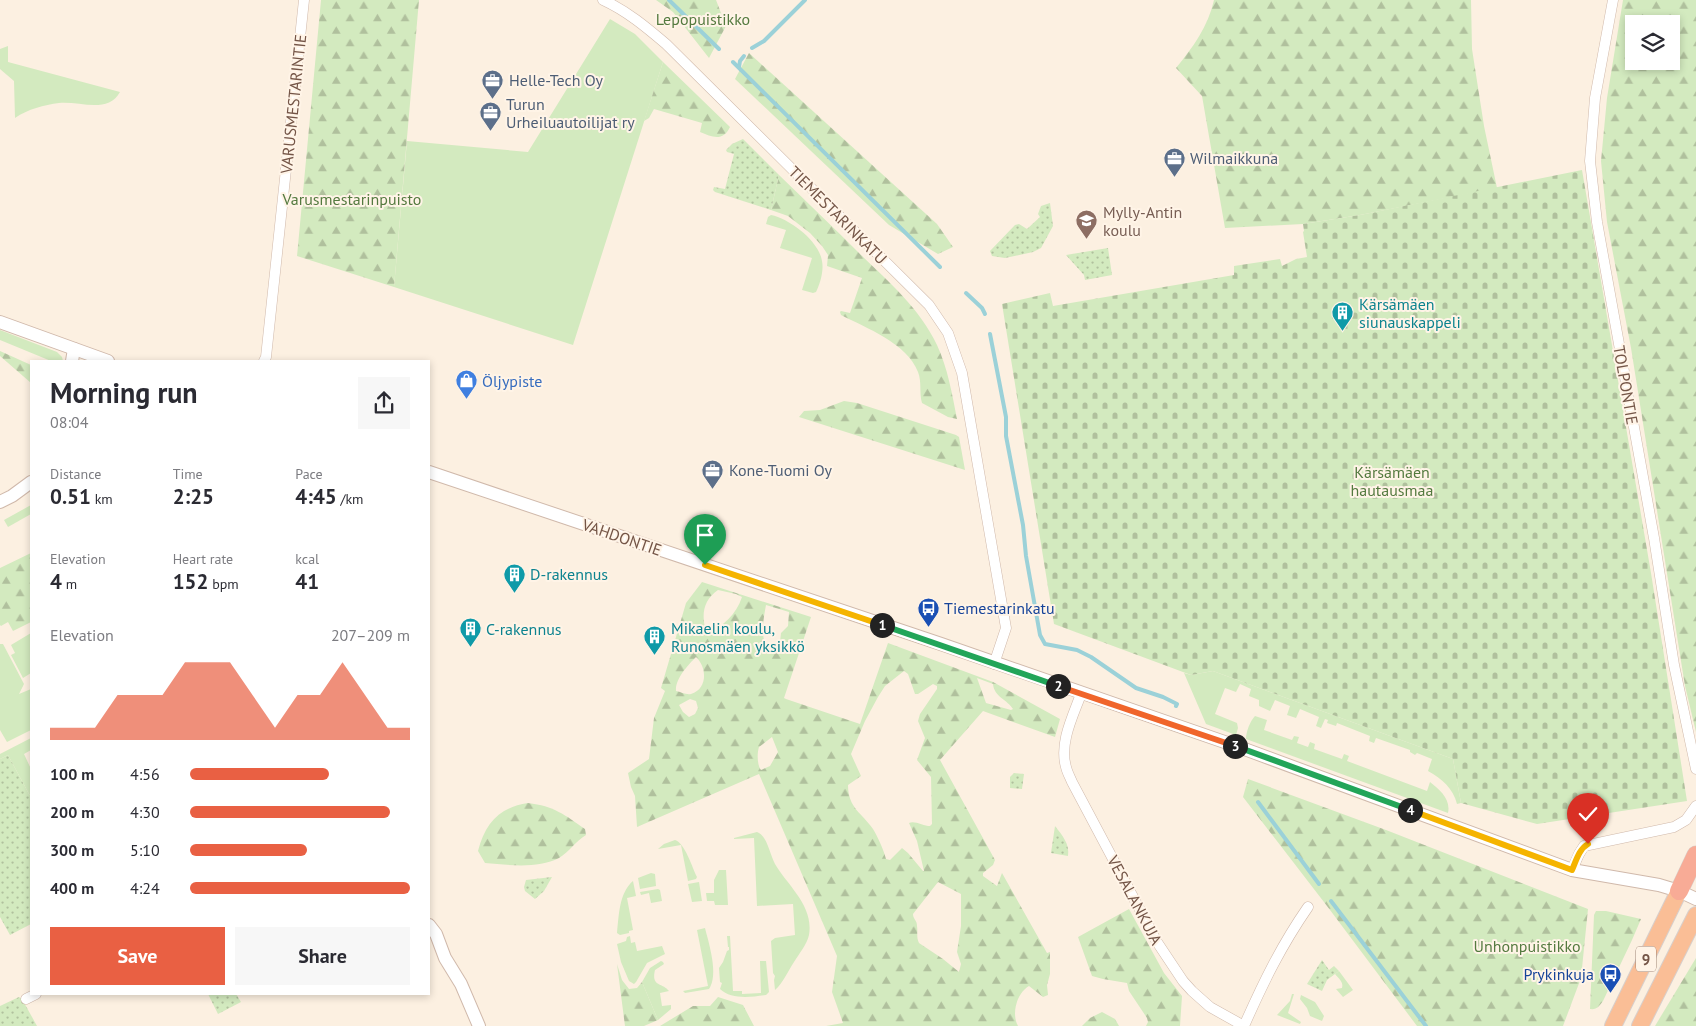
<!DOCTYPE html>
<html lang="en">
<head>
<meta charset="utf-8">
<style>
  :root { --surface:#fff; --page:#f7f7f7; --text:#2b2b33; --muted:#7c7c81; --accent:#e96043 }
  body { margin:0; font-family:"PT Sans",sans-serif; background:var(--page); color:var(--text); height:100vh; display:flex; flex-direction:column; font-size:19px; white-space:nowrap }
  * { box-sizing:border-box; margin:0 }
  p { font-size:16px; color:var(--muted) }
  .icon { flex:none; width:28px; height:28px; fill:none; stroke:currentColor; stroke-width:2; stroke-linecap:round; stroke-linejoin:round }
  .map { position:relative; flex:1; overflow:hidden }
  .details { position:absolute; left:30px; top:360px; width:400px; height:635px; display:flex; flex-direction:column; background:var(--surface); border-radius:0px; box-shadow:0 2px 8px #0003 }
  .details>* { flex:none }
  .buttons { position:absolute; left:1625px; top:15px; display:grid; gap:10px }
  .buttons a { display:grid; place-items:center; width:55px; height:55px; border-radius:0px; background:var(--surface); box-shadow:0 2px 8px #0003; font-size:25px }
  .pin { position:absolute; display:grid; place-items:center; width:42px; height:42px; color:#fff; margin:-51px -21px; border-radius:50% 50% 50% 0; rotate:-45deg; box-shadow:0 0 5px #0007 }
  .pin .icon { rotate:45deg }
  .km { position:absolute; width:25px; height:25px; margin:-12px; border-radius:50%; background:#222; color:#fff; font-size:14px; line-height:25px; text-align:center }
  .round { display:grid; place-items:center; flex:none; width:52px; height:52px; border-radius:0px; background:var(--page) }
  .headline { display:flex; align-items:center; justify-content:space-between; height:85px; padding:0 20px }
  h1 { font-size:28px; font-weight:600; line-height:38px }
  .figures { display:grid; grid-template-columns:repeat(3,1fr); gap:8px; height:85px; padding:5px 20px }
  .figures div { display:grid; align-content:center }
  .figures b { font-size:21px; font-weight:600 }
  .figures small { font-size:14px; font-weight:400 }
  .figures p { font-size:14px }
  .chart { height:140px; padding:10px 20px }
  .chart p { display:flex; justify-content:space-between }
  .chart svg { width:100%; height:90px; margin-top:5px; fill:var(--accent); opacity:.7 }
  .button { display:flex; gap:10px; margin-top:auto; padding:10px 20px }
  .button a { flex:1; height:58px; border-radius:0px; background:var(--accent); color:#fff; font-size:20px; font-weight:600; line-height:58px; text-align:center }
  .button a+a { background:var(--page); color:var(--text) }
  ul { padding:0 20px; list-style:none; font-size:16px }
  li { display:grid; grid-template-columns:80px 60px 1fr; align-items:center; height:38px }
  li i { height:12px; border-radius:6px; background:var(--accent) }
  .map>svg:first-child { display:block }
</style>
</head>
<body>
<div class="map">
<svg width="1696" height="1026" viewBox="0 0 1696 1026">
  <defs>
    <pattern id="forest-firs" width="22" height="20" patternUnits="userSpaceOnUse" patternTransform="scale(1.25)"><rect width="22" height="20" fill="#d3eabf"/><path d="M5 1l3.5 6h-7zM16 11l3.5 6h-7z" fill="#b0c09d"/></pattern>
    <pattern id="cemetery-stones" width="16" height="16" patternUnits="userSpaceOnUse" patternTransform="scale(1.25)"><rect width="16" height="16" fill="#d3eabf"/><path d="M2 7V4a2 2 0 0 1 4 0v3zM10 15v-3a2 2 0 0 1 4 0v3z" fill="#b0c09d"/></pattern>
    <pattern id="park-dots" width="8" height="8" patternUnits="userSpaceOnUse" patternTransform="scale(1.25)"><rect width="8" height="8" fill="#d3eabf"/><path d="M2 2h.1M6 6h.1" fill="none" stroke="#b0c09d" stroke-width="1.8" stroke-linecap="round"/></pattern>
  </defs>
  <rect width="100%" height="100%" fill="#fcf0e1"/>
  <!-- grass -->
  <g fill="#d3eabf">
    <polygon points="610,19 635,34 663,62 573,345 394,287 407,141 528,152"/>
    <path d="M8,46V62L120,92C108,114 80,101 59,103C44,105 28,109 15,118L14,81L0,69V49Z"/>
    <path d="M771,215C790,219 819,241 822,261C824,271 820,284 816,292L813,293L802,290L812,258L780,248L786,230L766,224L768,217Z"/>
    <polygon points="0,330 57,352 62,357 63,361 51,361 0,340"/>
    <polygon points="31,505 31,514 8,527 4,520"/>
    <polygon points="31,633 31,673 23,678 11,655 15,653 11,645"/>
    <polygon points="0,644 3,644 24,684 19,694 31,689 31,730 7,742 0,730"/>
    <path d="M1213,671L1453,759L1461,803L1457,804C1453,788 1442,779 1428,771L1432,759L1417,753L1415,755L1410,752V750L1376,738L1374,743L1369,741L1370,736L1337,723L1336,726L1327,723L1328,720L1325,719L1321,728L1316,726L1319,717L1300,709L1296,718L1287,715L1290,706L1275,700L1270,711L1259,706V700L1249,696L1251,689L1240,684L1236,692L1225,688L1215,714L1237,723L1238,728L1236,735L1206,724L1184,673L1191,675Z"/>
    <path d="M1255,716L1267,720L1264,730L1292,740L1294,736L1299,737L1297,743L1308,747L1310,742L1315,744L1314,749L1342,759L1344,754L1349,756L1347,761L1427,791L1430,782C1440,790 1451,799 1448,813L1246,739C1246,732 1250,721 1255,716Z"/>
    <polygon points="31,738 31,750 24,754 31,769 31,796 29,794 8,755 0,759 0,754"/>
    <path d="M757,832C767,835 770,855 775,864C788,886 814,906 809,935C807,944 799,954 794,962C788,971 783,983 775,990L774,980L775,976L773,973L771,941L775,938L795,935L793,904L757,906L754,838L734,839V838Z"/>
    <path d="M675,840C685,843 692,867 697,877L696,879L688,881L681,845L658,849L664,844Z"/>
    <polygon points="719,870 726,870 728,905 715,905 714,901 707,901 706,893 714,893 714,880"/>
    <polygon points="651,873 655,874 656,886 640,889 638,878"/>
    <path d="M633,881L636,896L627,898L633,930L629,931V933L620,935L617,933C619,915 619,893 633,881Z"/>
    <polygon points="699,882 702,901 692,902 688,884"/>
    <polygon points="658,889 660,890 662,901 651,903 649,893 641,895 640,892"/>
    <path d="M705,928C709,944 719,975 709,989L685,993L683,991L708,986L697,930Z"/>
    <polygon points="630,936 631,943 635,942 637,951 662,946 665,954 647,963 636,982 634,984 629,981 621,962 617,944 626,941 627,937"/>
    <path d="M727,936H730L733,991H742V994L761,993L760,961H766L769,992L766,995C752,997 731,1000 720,989L722,983L720,982L719,968L723,962L727,951L729,950V947H728Z"/>
    <path d="M661,961L663,962L664,964L655,970C651,987 662,982 669,991L660,993L662,1006L671,1005V1009L658,1020L642,982L650,968Z"/>
    <path d="M1339,971L1353,990L1343,997L1336,989L1342,988C1344,982 1338,978 1335,974Z"/>
    <polygon points="1292,994 1294,994 1288,1013 1301,1022 1300,1024 1277,1015 1290,1001"/>
    <polygon points="1301,995 1315,1002 1324,1016 1322,1021 1310,1016 1307,1008 1300,999"/>
  </g>
  <!-- forest -->
  <g fill="url(#forest-firs)" fill-rule="evenodd">
    <polygon points="321,0 419,0 394,287 297,256"/>
    <polygon points="656,0 716,0 726,26 709,58 673,12"/>
    <path d="M1214,0H1471L1472,49L1484,126L1497,188L1360,215L1303,224L1225,228L1202,96L1176,68C1193,47 1208,27 1214,0Z"/>
    <path d="M1623,0H1696V732L1685,686L1631,348L1607,222L1601,161L1607,98ZM1634,24H1671V61H1634Z"/>
    <polygon points="749,53 937,224 953,247 938,254 889,225 735,79"/>
    <path d="M663,62L730,127C723,142 712,137 700,132L702,123L654,109L649,118L644,121Z"/>
    <path d="M779,175C806,201 834,228 861,255C890,283 920,309 937,345C948,369 952,394 957,419L948,417L922,403C919,393 922,382 918,372C907,343 866,328 841,315L840,312L841,311L850,313L862,278L827,266L828,255L822,246L810,233L788,216L771,210Z"/>
    <polygon points="0,351 31,365 31,383 0,356"/>
    <polygon points="844,401 857,403 956,435 959,437 965,470 799,417 804,411 820,410"/>
    <polygon points="31,553 31,622 13,631 8,622 1,626 0,625 0,568"/>
    <path d="M702,582L811,617L784,698L786,699L860,724L888,643L993,682L1060,719L1055,737L983,711L940,760L995,860L993,865L983,873V876L997,886L1002,873L1047,953L1050,952V974L1047,985L1048,995L1043,997L1029,986C1017,993 1011,1013 1018,1026H826L843,1023L832,992L837,956L759,774L637,827L635,796L631,787L628,773L649,759L654,718L665,691L661,688L686,603ZM718,590L736,594L742,597C736,615 723,626 707,634C701,617 702,601 718,590ZM766,605L789,612L788,626L781,633L780,642L769,648C759,641 764,616 766,605ZM696,657C707,667 708,689 691,694C686,695 681,692 676,691C675,679 688,665 696,657ZM904,671L908,674L915,694H918L933,684L937,686V689L920,714L918,721L925,738L917,760L931,777L932,824L930,826C924,826 914,820 909,823L917,841L924,871H923L908,853L902,848L890,860L886,859C884,851 878,837 873,829C862,813 848,808 848,785L861,776L851,754L865,721L878,697L885,686ZM977,678L993,684C994,697 1008,700 1013,709L1011,710L986,703ZM690,699L696,701L698,708L695,714L689,717L683,712L679,705ZM772,737L778,752L770,766L761,770C757,765 757,753 759,747ZM938,882L961,894V926L957,952L961,964L959,972L943,959L919,943C916,937 918,932 917,926C917,920 913,919 913,914Z"/>
    <polygon points="1248,779 1386,830 1588,909 1581,978 1563,1026 1417,1026 1327,906 1243,797"/>
    <path d="M528,803C554,806 565,815 585,829L586,835C576,841 569,852 559,858C538,869 508,865 485,863L478,851C485,823 500,807 528,803Z"/>
    <polygon points="1129,909 1164,973 1182,996 1180,1026 1146,1026 1148,1022 1147,1018 1129,991 1127,983 1103,979 1092,976 1078,937"/>
    <path d="M1596,911H1606L1641,919L1632,940L1603,1001C1599,1006 1597,1010 1590,1009L1594,915Z"/>
    <polygon points="1696,958 1696,1026 1655,1026"/>
    <polygon points="617,964 622,980 629,989 637,988 642,982 658,1020 644,1026 625,1026"/>
    <polygon points="718,997 743,1005 754,1026 660,1026 693,1006 710,1006"/>
    <polygon points="1102,1012 1115,1019 1119,1026 1082,1026 1090,1018"/>
  </g>
  <!-- cemetery -->
  <polygon fill="url(#cemetery-stones)" points="1582,170 1651,573 1687,801 1537,824 1461,803 1453,759 1213,671 1191,675 1054,624 1002,304 1050,293 1053,306 1234,275 1234,266 1280,259 1282,266 1296,259 1307,257 1303,232 1304,231 1303,224 1360,215"/>
  <!-- park -->
  <g fill="url(#park-dots)">
    <polygon points="743,139 779,175 771,210 715,192 713,190 714,187 725,189 734,154 727,152 726,150 732,144"/>
    <polygon points="1050,203 1053,226 1041,248 1033,252 1005,258 992,256 990,251 1015,225 1019,224 1027,229 1040,217 1038,214 1041,206"/>
    <polygon points="1108,248 1112,275 1085,280 1084,275 1066,255"/>
    <polygon points="8,755 29,794 31,796 31,924 10,935 0,917 0,759"/>
    <polygon points="1014,773 1024,774 1022,789 1010,788 1010,777"/>
    <path d="M1055,826C1062,835 1070,844 1068,856L1051,853Z"/>
    <polygon points="552,877 544,891 535,899 525,891 524,887 526,880"/>
    <polygon points="1322,960 1329,970 1334,966 1339,971 1327,980 1322,991 1307,984"/>
    <polygon points="208,994 236,994 241,1002 218,1014"/>
    <polygon points="19,997 22,999 37,1026 0,1026 0,1006"/>
  </g>
  <g fill="none" stroke-linecap="round" stroke-linejoin="round">
    <!-- stream -->
    <g stroke="#9bd1d8" stroke-width="4">
      <polyline points="669,0 719,49"/>
      <polyline points="752,48 764,41 805,0"/>
      <polyline points="733,62 940,267"/>
      <polyline points="739,67 740,61 744,56"/>
      <polyline points="966,293 982,308 985,314"/>
      <polyline points="990,334 1006,417 1006,436 1023,525 1026,556 1040,635 1045,644 1077,650 1091,657 1136,688 1163,697 1177,704 1176,706"/>
      <polyline points="1258,802 1319,884"/>
      <polyline points="1331,901 1426,1026"/>
    </g>
    <defs>
      <g id="minor">
        <path d="M603,0C627,11 646,27 666,44L929,305L948,333L962,373L1006,628L994,664"/>
        <polyline points="1613,0 1595,98 1590,161 1597,222 1654,538 1674,665 1696,769"/>
        <polyline points="264,361 266,357 304,0"/>
        <path d="M1081,694C1073,716 1059,743 1066,767C1067,772 1070,777 1072,782L1157,942L1183,981L1192,991L1210,1007L1244,1026"/>
        <polyline points="1572,870 1579,854 1584,846 1674,827 1686,820 1696,806"/>
        <polyline points="26,999 36,994"/>
        <path d="M1244,1026C1263,983 1281,946 1308,907"/>
      </g>
      <g id="tertiary">
        <polyline points="0,322 108,361"/>
        <polyline points="72,361 74,349"/>
        <polyline points="429,472 941,644 1239,747 1572,870 1659,885 1679,891 1696,899"/>
        <polyline points="0,502 12,496 31,482"/>
        <polyline points="429,925 436,934 445,958 461,984 479,1026"/>
      </g>
      <g id="trunk">
        <polyline points="1613,1026 1679,891"/>
        <polyline points="1640,1026 1696,915"/>
      </g>
      <polyline id="motorway" points="1679,891 1696,855"/>
    </defs>
    <!-- minor casing -->
    <use href="#minor" stroke="#d0b9ab" stroke-width="11"/>
    <!-- tertiary casing -->
    <use href="#tertiary" stroke="#d0b9ab" stroke-width="14"/>
    <!-- trunk casing -->
    <use href="#trunk" stroke="#d8cfcb" stroke-width="18"/>
    <!-- motorway casing -->
    <use href="#motorway" stroke="#d8cfcb" stroke-width="19"/>
    <!-- minor -->
    <use href="#minor" stroke="#fff" stroke-width="10"/>
    <!-- tertiary -->
    <use href="#tertiary" stroke="#fff" stroke-width="12"/>
    <!-- trunk -->
    <use href="#trunk" stroke="#fabe96" stroke-width="16"/>
    <!-- motorway -->
    <use href="#motorway" stroke="#f8ab96" stroke-width="18"/>
  </g>
  <g fill="none" stroke-linecap="round" stroke-linejoin="round">
    <defs>
      <polyline id="split-1" points="705,565 882,625"/>
      <polyline id="split-2" points="882,625 1058,686"/>
      <polyline id="split-3" points="1058,686 1235,746"/>
      <polyline id="split-4" points="1235,746 1410,810"/>
      <path id="split-5" d="M1410,810L1572,870C1576,861 1579,849 1588,844"/>
    </defs>
    <!-- split-1 casing -->
    <use href="#split-1" stroke="#fff" stroke-width="10"/>
    <!-- split-2 casing -->
    <use href="#split-2" stroke="#fff" stroke-width="10"/>
    <!-- split-3 casing -->
    <use href="#split-3" stroke="#fff" stroke-width="10"/>
    <!-- split-4 casing -->
    <use href="#split-4" stroke="#fff" stroke-width="10"/>
    <!-- split-5 casing -->
    <use href="#split-5" stroke="#fff" stroke-width="10"/>
    <!-- split-1 -->
    <use href="#split-1" stroke="#f5b400" stroke-width="6"/>
    <!-- split-2 -->
    <use href="#split-2" stroke="#22a559" stroke-width="6"/>
    <!-- split-3 -->
    <use href="#split-3" stroke="#f0652b" stroke-width="6"/>
    <!-- split-4 -->
    <use href="#split-4" stroke="#22a559" stroke-width="6"/>
    <!-- split-5 -->
    <use href="#split-5" stroke="#f5b400" stroke-width="6"/>
  </g>
  <!-- icons -->
  <defs>
    <symbol id="office-pin" viewBox="-11 -11 22 30"><path d="M0 17L-7.5 6A9.5 9.5 0 1 1 7.5 6Z" fill="#5c6f8a" stroke="#fff4e7"/><path d="M-6-3h4V-5.5h4V-3h4V5H-6ZM-1-4.5V-3h2v-1.5ZM-6 0V1H6V0Z" fill="#fff"/></symbol>
    <symbol id="school-pin" viewBox="-11 -11 22 30"><path d="M0 17L-7.5 6A9.5 9.5 0 1 1 7.5 6Z" fill="#8d6e63" stroke="#fff4e7"/><path d="M0-5L7-2L0 1L-7-2ZM-4 1L0 2.5L4 1V4Q0 6-4 4Z" fill="#fff"/></symbol>
    <symbol id="building-pin" viewBox="-11 -11 22 30"><path d="M0 17L-7.5 6A9.5 9.5 0 1 1 7.5 6Z" fill="#0f9aa8" stroke="#fff4e7"/><path d="M-4-6H4V6H1V3H-1V6H-4ZM-2.5-4.3h1.7v1.8h-1.7ZM.8-4.3h1.7v1.8H.8ZM-2.5-1h1.7V.8h-1.7ZM.8-1h1.7V.8H.8Z" fill="#fff"/></symbol>
    <symbol id="shop-pin" viewBox="-11 -11 22 30"><path d="M0 17L-7.5 6A9.5 9.5 0 1 1 7.5 6Z" fill="#3f7fe0" stroke="#fff4e7"/><path d="M-5-2.5h2.3a2.7 3.5 0 0 1 5.4 0H5L5.5 6h-11ZM-1.5-2.5h3a1.5 2.3 0 0 0-3 0Z" fill="#fff"/></symbol>
    <symbol id="bus-pin" viewBox="-11 -11 22 30"><path d="M0 17L-7.5 6A9.5 9.5 0 1 1 7.5 6Z" fill="#1a4fb4" stroke="#fff4e7"/><path d="M-5-6H5V4H4V6H2V4H-2V6H-4V4H-5ZM-3.5-4V0h7V-4ZM-3.5 1.2v1.5H-2V1.2ZM2 1.2v1.5H3.5V1.2Z" fill="#fff"/></symbol>
  </defs>
  <g fill-rule="evenodd">
    <use href="#office-pin" x="480" y="68" width="25" height="34"/>
    <use href="#office-pin" x="478" y="100" width="25" height="34"/>
    <use href="#office-pin" x="1162" y="146" width="25" height="34"/>
    <use href="#school-pin" x="1074" y="208" width="25" height="34"/>
    <use href="#building-pin" x="1330" y="300" width="25" height="34"/>
    <use href="#shop-pin" x="454" y="368" width="25" height="34"/>
    <use href="#office-pin" x="700" y="458" width="25" height="34"/>
    <use href="#building-pin" x="502" y="562" width="25" height="34"/>
    <use href="#bus-pin" x="916" y="596" width="25" height="34"/>
    <use href="#building-pin" x="458" y="616" width="25" height="34"/>
    <use href="#building-pin" x="642" y="624" width="25" height="34"/>
    <use href="#bus-pin" x="1598" y="962" width="25" height="34"/>
  </g>
  <g text-anchor="middle" dominant-baseline="central" stroke-width="4" stroke-linejoin="round" paint-order="stroke">
    <!-- shield labels -->
    <rect fill="#fff4e7" stroke="#9e8577" stroke-width="1" x="1636" y="946.5" width="20" height="25" rx="4"/>
    <g font-size="15" font-weight="bold" fill="#745547">
      <text x="1646" y="959">9</text>
    </g>
    <!-- park labels -->
    <g font-size="16" fill="#547a3f" stroke="#fff4e7">
      <text x="703" y="19">Lepopuistikko</text>
      <text x="352" y="199">Varusmestarinpuisto</text>
      <text x="1392" y="472">Kärsämäen<tspan x="1392" dy="18">hautausmaa</tspan></text>
      <text x="1527" y="946">Unhonpuistikko</text>
    </g>
    <!-- service labels -->
    <g font-size="16" fill="#4e5e75" stroke="#fff4e7" text-anchor="start">
      <text x="509" y="80">Helle-Tech Oy</text>
      <text x="506" y="104">Turun<tspan x="506" dy="18">Urheiluautoilijat ry</tspan></text>
      <text x="1190" y="158">Wilmaikkuna</text>
      <text x="729" y="470">Kone-Tuomi Oy</text>
    </g>
    <!-- street labels -->
    <g font-size="16" fill="#745547" stroke="#fff4e7">
      <text transform="translate(293 104) rotate(-84)">VARUSMESTARINTIE</text>
      <text transform="translate(838 215) rotate(45)">TIEMESTARINKATU</text>
      <text transform="translate(1626 385) rotate(80)">TOLPONTIE</text>
      <text transform="translate(622 537) rotate(19)">VAHDONTIE</text>
      <text transform="translate(1135 900) rotate(62)">VESALANKUJA</text>
    </g>
    <!-- education labels -->
    <g font-size="16" fill="#785e54" stroke="#fff4e7" text-anchor="start">
      <text x="1103" y="212">Mylly-Antin<tspan x="1103" dy="18">koulu</tspan></text>
    </g>
    <!-- culture labels -->
    <g font-size="16" fill="#0d838f" stroke="#fff4e7" text-anchor="start">
      <text x="1359" y="304">Kärsämäen<tspan x="1359" dy="18">siunauskappeli</tspan></text>
      <text x="530" y="574">D-rakennus</text>
      <text x="671" y="628">Mikaelin koulu,<tspan x="671" dy="18">Runosmäen yksikkö</tspan></text>
      <text x="486" y="629">C-rakennus</text>
    </g>
    <!-- shop labels -->
    <g font-size="16" fill="#366cbe" stroke="#fff4e7" text-anchor="start">
      <text x="482" y="381">Öljypiste</text>
    </g>
    <!-- transit labels -->
    <g font-size="16" fill="#164399" stroke="#fff4e7" text-anchor="start">
      <text x="944" y="608">Tiemestarinkatu</text>
      <text x="1594" y="974" text-anchor="end">Prykinkuja</text>
    </g>
  </g>
</svg>
<div class="buttons">
<a><svg class="icon" aria-label="layers" viewBox="0 0 24 24"><path d="M12 4l9 5-9 5-9-5zM3 14l9 5 9-5"/></svg></a>
</div>
<div class="pin" style="left:705px;top:565px;background:#1e9e55"><svg class="icon" aria-label="arrive" viewBox="0 0 24 24"><path d="M6 21V4h12l-3 4 3 4H6"/></svg></div>
<div class="pin" style="left:1588px;top:844px;background:#d93025"><svg class="icon" aria-label="check" viewBox="0 0 24 24"><path d="M5 12l5 5 9-10"/></svg></div>
<b class="km" style="left:882px;top:625px">1</b>
<b class="km" style="left:1058px;top:686px">2</b>
<b class="km" style="left:1235px;top:746px">3</b>
<b class="km" style="left:1410px;top:810px">4</b>
<section class="details">
<div class="headline"><div><h1>Morning run</h1><p>08:04</p></div><a class="round"><svg class="icon" aria-label="share" viewBox="0 0 24 24"><path d="M12 15V3M7 8l5-5 5 5M5 13v7h14v-7"/></svg></a></div>
<div class="figures">
<div><p>Distance</p><b>0.51<small> km</small></b></div>
<div><p>Time</p><b>2:25</b></div>
<div><p>Pace</p><b>4:45<small> /km</small></b></div>
</div>
<div class="figures">
<div><p>Elevation</p><b>4<small> m</small></b></div>
<div><p>Heart rate</p><b>152<small> bpm</small></b></div>
<div><p>kcal</p><b>41</b></div>
</div>
<div class="chart"><p><span>Elevation</span>207–209 m</p>
<svg viewBox="0 0 160 44" preserveAspectRatio="none"><path d="M0 44V38L10 38L20 38L30 22L40 22L50 22L60 6L70 6L80 6L90 22L100 38L110 22L120 22L130 6L140 22L150 38L160 38V44z"/></svg>
</div>
<ul>
<li><b>100 m</b>4:56<i style="width:63%"></i></li>
<li><b>200 m</b>4:30<i style="width:91%"></i></li>
<li><b>300 m</b>5:10<i style="width:53%"></i></li>
<li><b>400 m</b>4:24<i style="width:100%"></i></li>
</ul>
<div class="button"><a>Save</a><a>Share</a></div>
</section>
</div>
</body>
</html>
